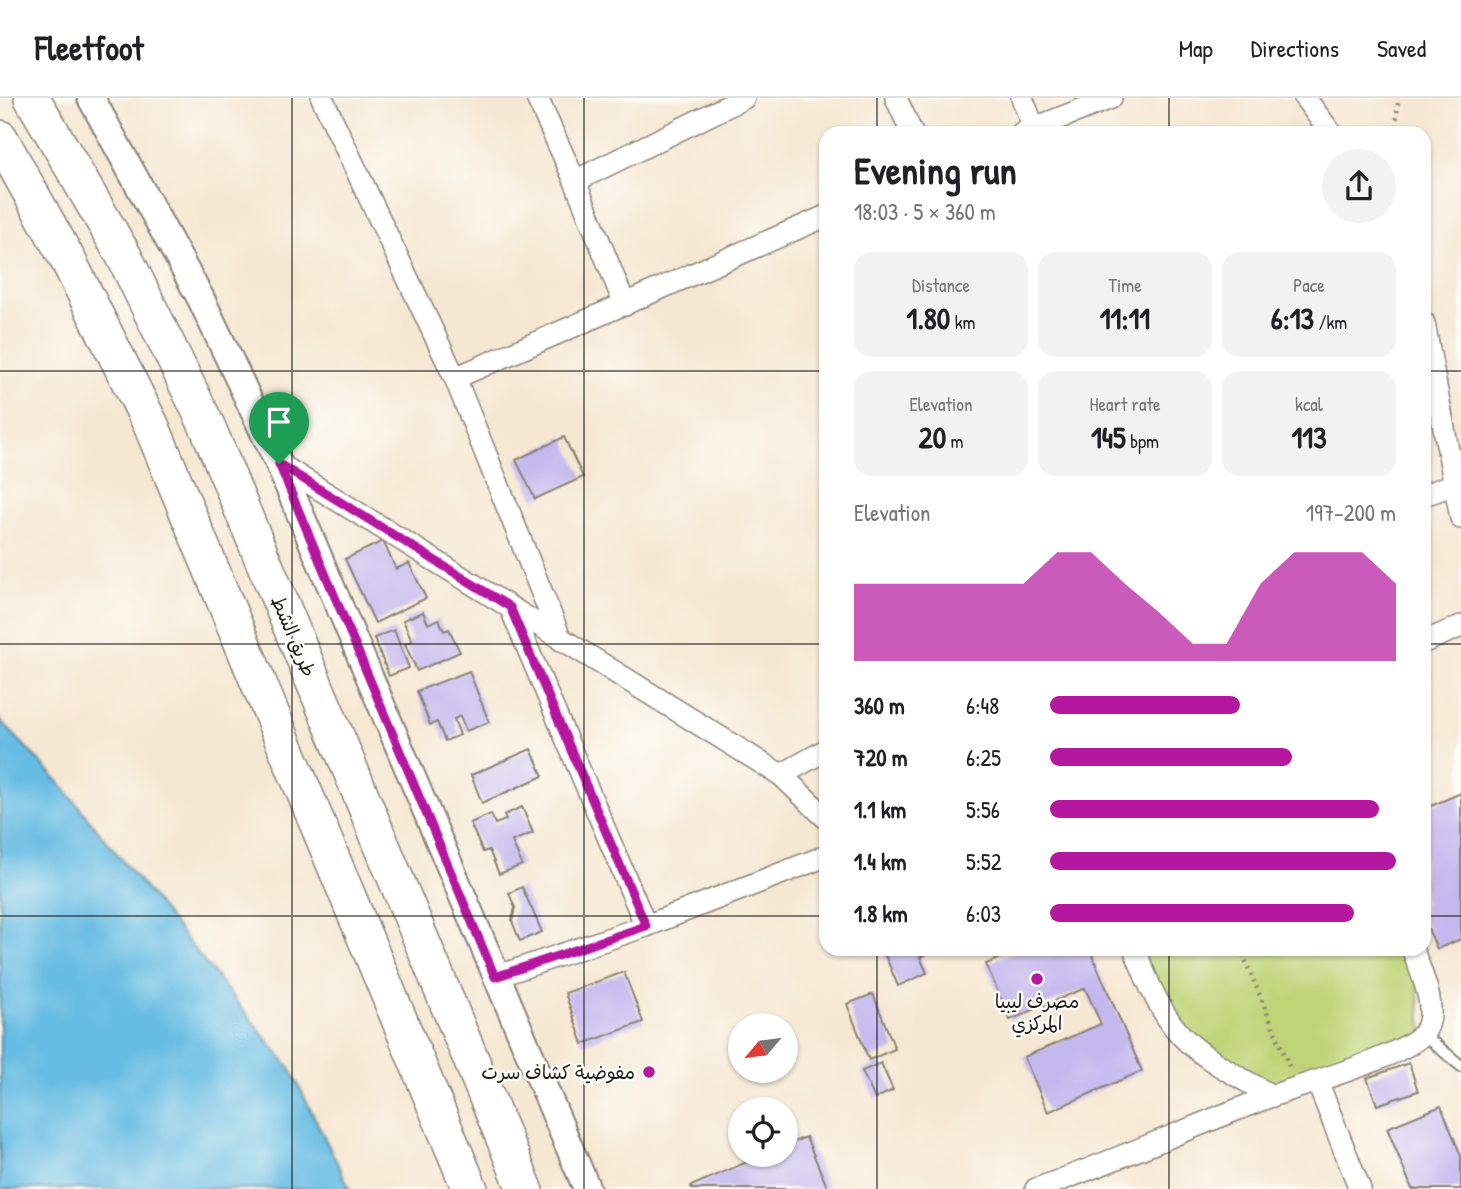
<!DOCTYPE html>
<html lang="en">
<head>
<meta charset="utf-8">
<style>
  :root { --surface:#fff; --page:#f2f2f2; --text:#202124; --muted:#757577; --line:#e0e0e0; --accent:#b5179e }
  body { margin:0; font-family:"Patrick Hand","Playpen Sans Arabic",sans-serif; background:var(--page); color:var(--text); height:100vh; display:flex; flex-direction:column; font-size:26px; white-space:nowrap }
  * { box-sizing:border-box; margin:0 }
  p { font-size:23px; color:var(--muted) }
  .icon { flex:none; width:38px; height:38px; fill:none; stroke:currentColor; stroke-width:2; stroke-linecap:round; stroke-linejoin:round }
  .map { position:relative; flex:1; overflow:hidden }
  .panel { position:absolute; left:819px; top:28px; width:612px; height:830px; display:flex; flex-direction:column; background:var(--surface); border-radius:21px; box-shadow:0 2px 5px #0004 }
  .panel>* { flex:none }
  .needle { width:46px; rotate:241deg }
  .controls { position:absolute; left:728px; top:915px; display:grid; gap:14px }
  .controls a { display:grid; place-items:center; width:70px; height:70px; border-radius:50%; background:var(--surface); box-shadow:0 2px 5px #0004; font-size:35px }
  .pin { position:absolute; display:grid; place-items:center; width:60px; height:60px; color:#fff; margin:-72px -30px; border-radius:50% 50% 50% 0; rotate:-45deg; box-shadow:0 0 7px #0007 }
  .pin .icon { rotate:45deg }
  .round { display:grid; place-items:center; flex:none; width:74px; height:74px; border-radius:37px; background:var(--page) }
  .overview { display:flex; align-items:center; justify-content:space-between; height:119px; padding:0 35px }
  h1 { font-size:38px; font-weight:800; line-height:52px }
  .stats { display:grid; grid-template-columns:repeat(3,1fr); gap:10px; height:119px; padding:7px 35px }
  .stats div { display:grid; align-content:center; border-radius:18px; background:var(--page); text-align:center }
  .stats b { font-size:30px; font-weight:800 }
  .stats small { font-size:19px; font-weight:400 }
  .stats p { font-size:19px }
  .chart { height:196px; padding:14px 35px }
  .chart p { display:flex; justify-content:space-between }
  .chart svg { width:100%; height:126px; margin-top:7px; fill:var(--accent); opacity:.7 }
  ul { padding:0 35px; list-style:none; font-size:23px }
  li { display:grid; grid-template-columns:112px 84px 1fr; align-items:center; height:52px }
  li i { height:18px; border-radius:9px; background:var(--accent) }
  header { display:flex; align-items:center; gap:42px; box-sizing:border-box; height:98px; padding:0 35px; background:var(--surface); border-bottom:2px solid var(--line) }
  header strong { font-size:33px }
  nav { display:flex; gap:38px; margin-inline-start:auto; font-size:24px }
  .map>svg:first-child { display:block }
</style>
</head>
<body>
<header>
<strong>Fleetfoot</strong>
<nav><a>Map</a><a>Directions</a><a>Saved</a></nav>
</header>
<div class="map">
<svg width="1461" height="1091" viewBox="0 0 1461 1091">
  <rect width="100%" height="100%" fill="#fdfcf7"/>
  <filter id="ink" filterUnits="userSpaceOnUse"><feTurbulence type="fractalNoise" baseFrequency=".0143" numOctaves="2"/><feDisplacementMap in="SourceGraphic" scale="14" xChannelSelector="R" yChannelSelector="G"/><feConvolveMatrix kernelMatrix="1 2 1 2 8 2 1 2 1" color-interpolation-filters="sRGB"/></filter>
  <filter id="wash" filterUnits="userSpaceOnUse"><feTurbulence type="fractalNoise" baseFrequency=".00686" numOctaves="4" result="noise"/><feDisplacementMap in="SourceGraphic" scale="28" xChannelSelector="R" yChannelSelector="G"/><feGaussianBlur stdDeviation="1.57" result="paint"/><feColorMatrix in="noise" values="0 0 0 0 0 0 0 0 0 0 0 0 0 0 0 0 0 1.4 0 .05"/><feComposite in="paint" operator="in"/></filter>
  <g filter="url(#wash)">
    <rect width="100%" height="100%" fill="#f6e7d2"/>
    <!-- green -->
    <polygon fill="#c0d376" stroke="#6e7849" stroke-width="2" points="1134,851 1412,851 1423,936 1272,998 1200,952"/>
    <!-- water -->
    <polygon fill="#66bce3" stroke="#416c80" stroke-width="2" points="0,622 59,684 290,970 350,1091 0,1091"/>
    <g id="blocks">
      <!-- building -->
      <g fill="#c4b8ee">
        <polygon points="564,339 583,379 535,401 516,362"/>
        <polygon points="383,443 396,471 409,465 426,500 375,525 345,461"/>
        <polygon points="423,514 428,526 439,521 444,533 449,531 460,554 417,573 405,546 412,543 403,522"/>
        <polygon points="394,532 409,570 389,578 374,540"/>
        <polygon points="469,573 489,624 466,633 460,618 454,621 460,637 445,643 437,624 430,627 417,593"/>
        <polygon points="531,651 543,678 482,705 471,677"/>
        <polygon points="1461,695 1461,841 1437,851 1424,822 1424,711"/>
        <polygon points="522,709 533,735 512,743 522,767 499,776 489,752 483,754 470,725 491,716 495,726 506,722 504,717"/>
        <polygon points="522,789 542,834 520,843 512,823 515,810 509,795"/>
        <polygon points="882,850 939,850 920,859 927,875 898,888"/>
        <polygon points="1023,850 1089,850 1142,973 1048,1014 1024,959 1101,926 1085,890 1010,922 986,866"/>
        <polygon points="624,874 643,924 583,946 565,895"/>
        <polygon points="873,896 895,951 869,962 847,906"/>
        <polygon points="881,965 893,992 875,1001 862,973"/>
        <polygon points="1409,965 1418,993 1377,1007 1367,980"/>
        <polygon points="1441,1008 1461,1058 1461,1091 1412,1091 1387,1030"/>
        <polygon points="806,1039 828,1091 692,1091 691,1088 763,1057 786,1057 786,1047"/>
      </g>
    </g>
  </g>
  <g filter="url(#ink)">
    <use href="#blocks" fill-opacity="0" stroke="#898277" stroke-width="2"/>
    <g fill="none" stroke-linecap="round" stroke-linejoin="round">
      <defs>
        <polyline id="service" points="1423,936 1461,968"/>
        <g id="minor">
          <polyline points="322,0 455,280 561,542"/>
          <polyline points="537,0 575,83 625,207"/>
          <polyline points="896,0 912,35"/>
          <polyline points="1022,0 1036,35"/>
          <polyline points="1305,0 1331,35"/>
          <polyline points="1022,35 1111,0"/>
          <polyline points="575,83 744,0"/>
          <polyline points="1424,225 1461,420"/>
          <polyline points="455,280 826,118"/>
          <polyline points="279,366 781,677 826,720"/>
          <polyline points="1424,397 1461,384"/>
          <polyline points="510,509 646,828"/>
          <polyline points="1424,544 1461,528"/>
          <polyline points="781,677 826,652"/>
          <path d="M1134,850C1145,877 1156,906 1174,929C1197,959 1240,979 1272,998"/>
          <polyline points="495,879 646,828 826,758"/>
          <polyline points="1317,983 1360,1091"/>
          <path d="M1036,1091C1115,1063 1191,1029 1269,999C1304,986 1399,960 1422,937C1442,916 1420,872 1412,850"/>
        </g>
        <polyline id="tertiary" points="91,0 201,201 279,366 587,1091"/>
        <g id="primary">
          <polyline points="32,0 124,158 208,330 525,1091"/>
          <polyline points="0,40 69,164 151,327 470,1091"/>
        </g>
      </defs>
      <!-- service casing -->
      <use href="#service" stroke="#898277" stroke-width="14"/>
      <!-- minor casing -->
      <use href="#minor" stroke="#898277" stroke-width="24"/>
      <!-- tertiary casing -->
      <use href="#tertiary" stroke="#898277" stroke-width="30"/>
      <!-- primary casing -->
      <use href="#primary" stroke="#898277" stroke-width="38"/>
      <!-- path -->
      <g stroke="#898277" stroke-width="4.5" stroke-dasharray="2 5" stroke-linecap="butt">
        <polyline points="1396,35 1398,0"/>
        <polyline points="1240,850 1290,970"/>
      </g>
      <!-- service -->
      <use href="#service" stroke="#fff" stroke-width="10"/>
      <!-- minor -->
      <use href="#minor" stroke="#fff" stroke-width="21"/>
      <!-- tertiary -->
      <use href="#tertiary" stroke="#fff" stroke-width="26"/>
      <!-- primary -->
      <use href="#primary" stroke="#fff" stroke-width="35"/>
    </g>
  </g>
  <g fill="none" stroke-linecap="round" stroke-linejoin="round" filter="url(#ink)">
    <defs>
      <polygon id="route" points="279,366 510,509 646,828 495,879"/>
    </defs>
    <!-- route casing -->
    <use href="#route" stroke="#fff" stroke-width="14"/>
    <!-- route -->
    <use href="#route" stroke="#b5179e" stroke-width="9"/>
  </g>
  <!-- grid -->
  <path fill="none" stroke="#1c1c1c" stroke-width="2" stroke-opacity="0.55" d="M292,0V1091M584,0V1091M877,0V35M1169,0V35M0,273H826M1424,273H1461M0,546H826M1424,546H1461M0,818H826M1424,818H1461M877,850V1091M1169,850V1091"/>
  <!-- markers -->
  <g fill="#b5179e" stroke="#fdfcf7" stroke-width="2.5">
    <circle cx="1037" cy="881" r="7"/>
    <circle cx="649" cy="974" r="7"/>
  </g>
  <g text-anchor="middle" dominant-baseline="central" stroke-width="5" stroke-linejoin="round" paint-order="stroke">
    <!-- street labels -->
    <g font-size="19" fill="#1c1c1c" stroke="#fdfcf7">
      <text transform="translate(294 538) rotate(67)">طريق الشط</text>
    </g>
    <!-- poi labels -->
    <g font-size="19" fill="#1c1c1c" stroke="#fdfcf7">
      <text x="1037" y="903">مصرف ليبيا<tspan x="1037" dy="22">المركزي</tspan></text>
      <text x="635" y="974" text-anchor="end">مفوضية كشاف سرت</text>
    </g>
  </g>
</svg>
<div class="controls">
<a><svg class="needle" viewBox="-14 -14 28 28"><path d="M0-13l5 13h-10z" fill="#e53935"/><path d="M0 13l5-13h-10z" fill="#757577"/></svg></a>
<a><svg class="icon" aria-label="locate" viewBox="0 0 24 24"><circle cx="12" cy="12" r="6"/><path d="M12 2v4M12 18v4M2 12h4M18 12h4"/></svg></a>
</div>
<div class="pin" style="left:279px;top:366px;background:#1e9e55"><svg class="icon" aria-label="arrive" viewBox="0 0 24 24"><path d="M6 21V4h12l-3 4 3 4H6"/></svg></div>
<section class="panel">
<div class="overview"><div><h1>Evening run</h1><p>18:03 · 5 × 360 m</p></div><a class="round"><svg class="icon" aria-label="share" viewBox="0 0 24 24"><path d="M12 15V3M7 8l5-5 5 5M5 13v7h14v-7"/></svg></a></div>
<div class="stats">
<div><p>Distance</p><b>1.80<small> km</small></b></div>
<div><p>Time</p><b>11:11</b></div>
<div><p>Pace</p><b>6:13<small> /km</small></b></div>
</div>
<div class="stats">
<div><p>Elevation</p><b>20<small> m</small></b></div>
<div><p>Heart rate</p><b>145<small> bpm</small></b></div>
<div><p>kcal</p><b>113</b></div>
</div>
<div class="chart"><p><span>Elevation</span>197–200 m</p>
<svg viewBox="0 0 160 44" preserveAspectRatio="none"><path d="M0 44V17L10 17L20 17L30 17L40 17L50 17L60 6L70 6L80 17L90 27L100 38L110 38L120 17L130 6L140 6L150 6L160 17V44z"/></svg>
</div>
<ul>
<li><b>360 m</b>6:48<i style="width:55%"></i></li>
<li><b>720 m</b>6:25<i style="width:70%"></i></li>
<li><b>1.1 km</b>5:56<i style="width:95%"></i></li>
<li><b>1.4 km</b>5:52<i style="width:100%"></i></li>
<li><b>1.8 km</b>6:03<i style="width:88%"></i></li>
</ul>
</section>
</div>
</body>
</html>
